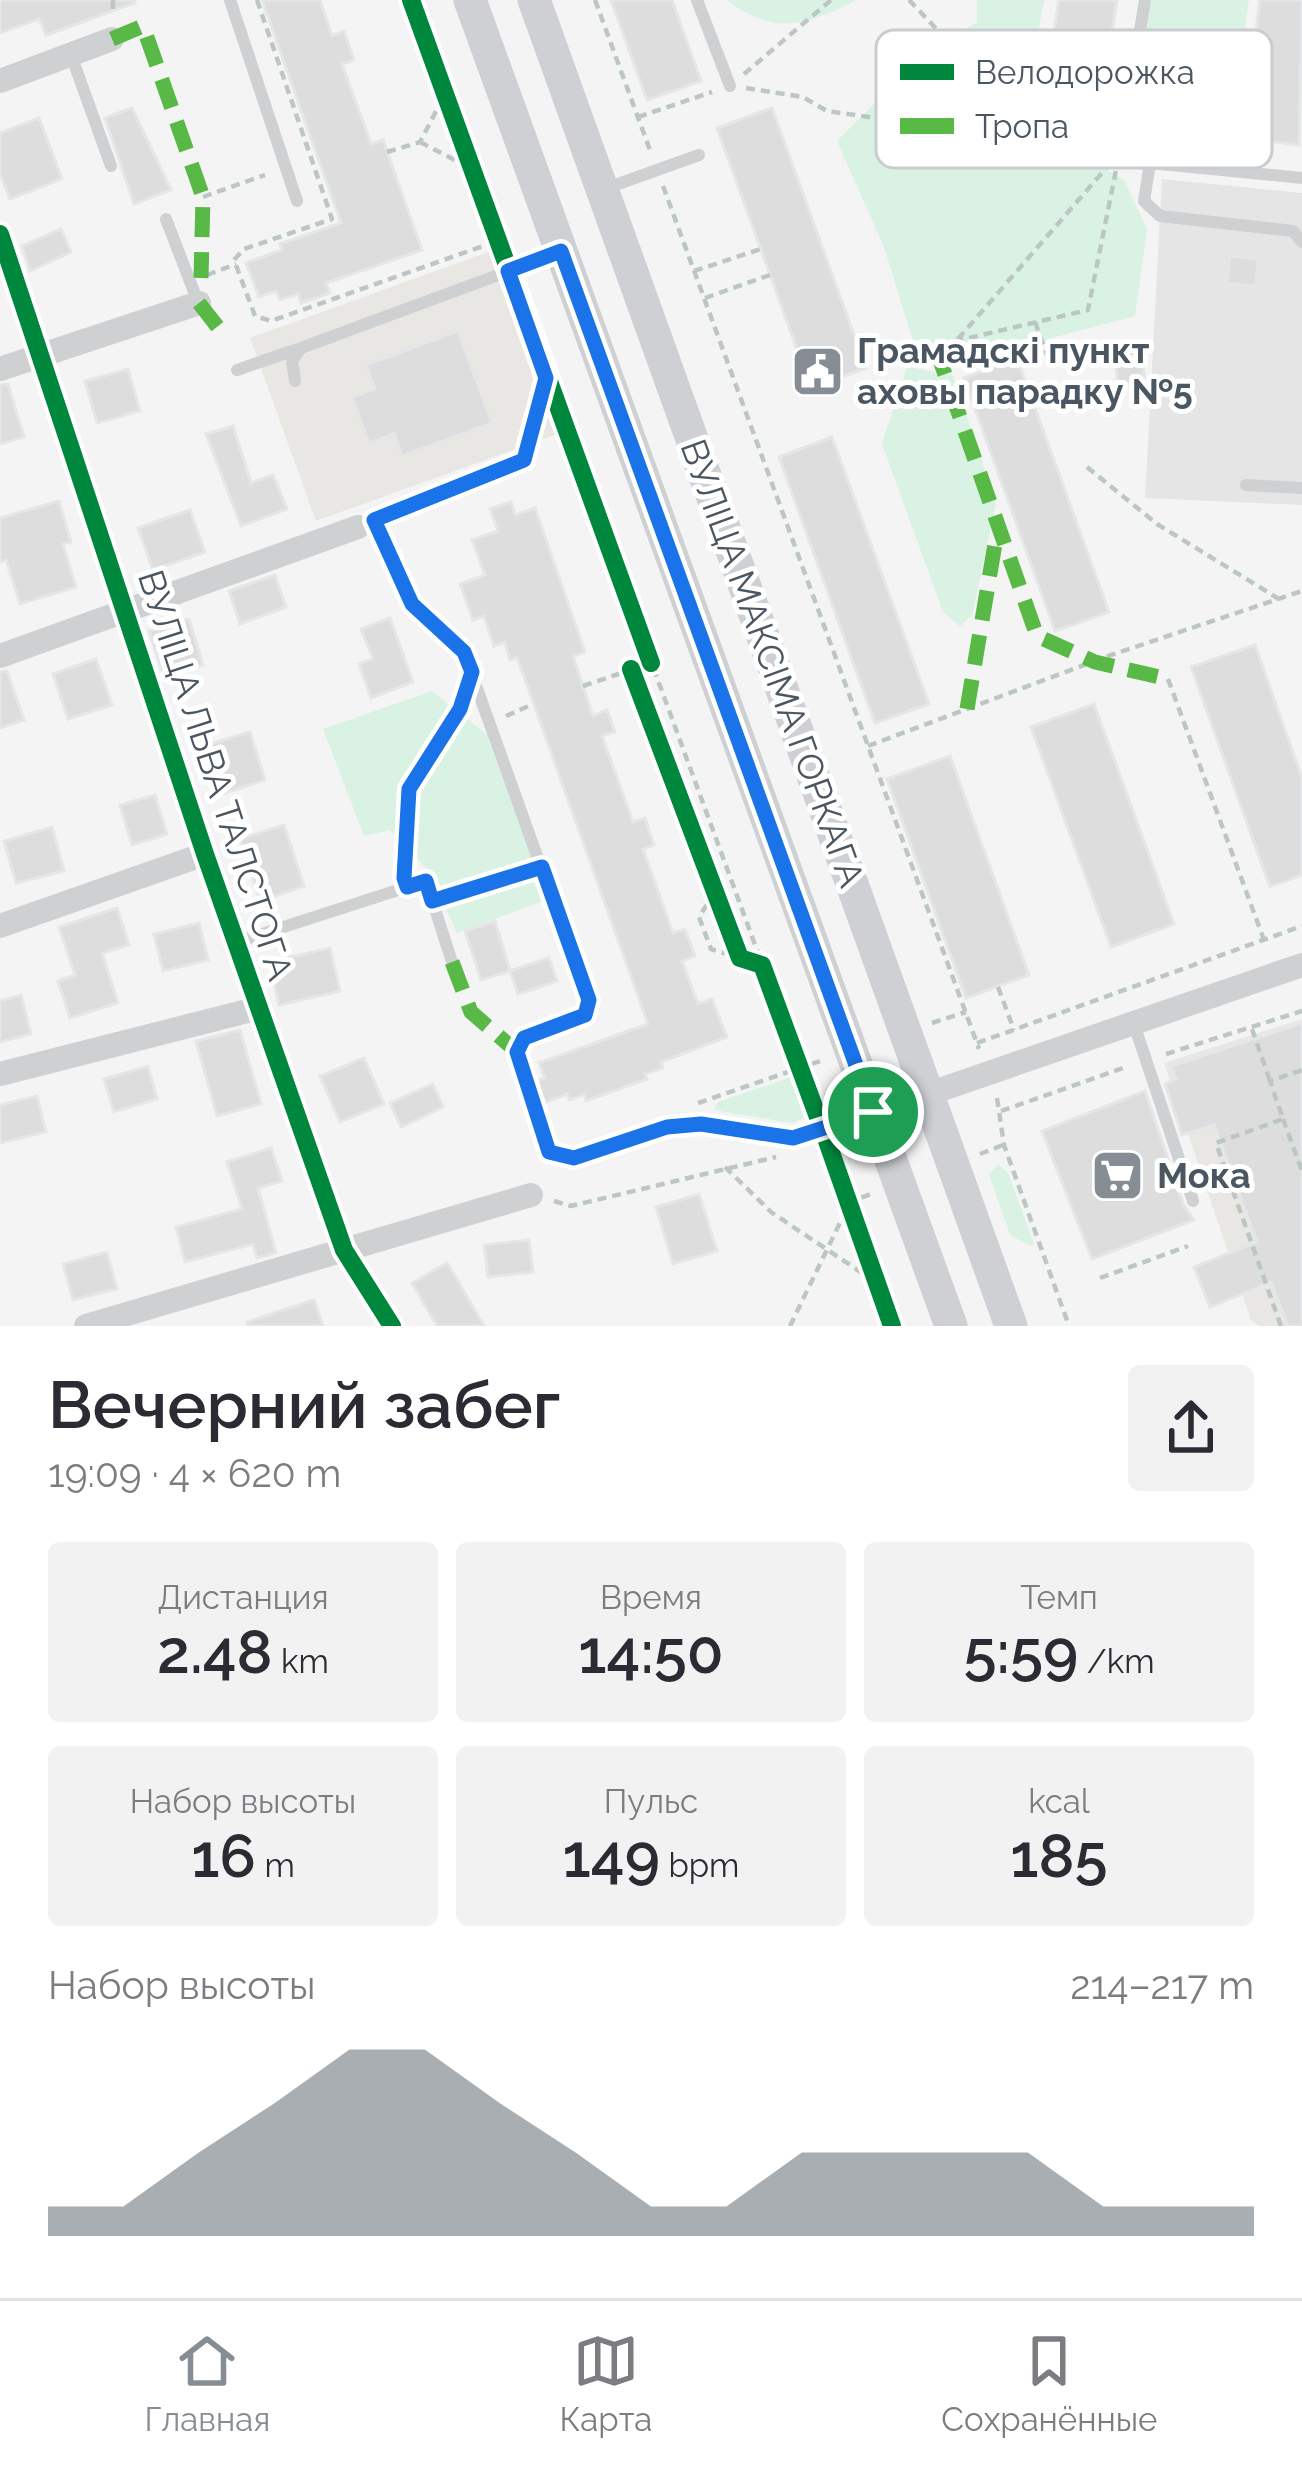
<!DOCTYPE html>
<html lang="ru">
<head>
<meta charset="utf-8">
<style>
  :root { --surface:#fff; --page:#f2f2f3; --text:#2b2b33; --muted:#7c7c81; --line:#e1e1e2; --accent:#868d94 }
  body { margin:0; font-family:Raleway,sans-serif; background:var(--page); color:var(--text); height:100vh; display:flex; flex-direction:column; font-size:45px; white-space:nowrap }
  * { box-sizing:border-box; margin:0 }
  p { font-size:39px; color:var(--muted) }
  .icon { flex:none; width:66px; height:66px; fill:none; stroke:currentColor; stroke-width:2; stroke-linecap:round; stroke-linejoin:round }
  .map { position:relative; height:1326px; overflow:hidden }
  .panel { display:flex; flex-direction:column; background:var(--surface); flex:1 }
  .panel>* { flex:none }
  .pin { position:absolute; display:grid; place-items:center; width:102px; height:102px; color:#fff; margin:-51px; border:6px solid #fff; border-radius:50%; box-shadow:0 3px 12px #0007 }
  .round { display:grid; place-items:center; flex:none; width:126px; height:126px; border-radius:12px; background:var(--page) }
  .headline { display:flex; align-items:center; justify-content:space-between; height:204px; padding:0 48px }
  h1 { font-size:66px; font-weight:600; line-height:90px }
  .metrics { display:grid; grid-template-columns:repeat(3,1fr); gap:18px; height:204px; padding:12px 48px }
  .metrics div { display:grid; align-content:center; border-radius:12px; background:var(--page); text-align:center }
  .metrics b { font-size:60px; font-weight:600 }
  .metrics small { font-size:33px; font-weight:400 }
  .metrics p { font-size:33px }
  .chart { height:336px; padding:24px 48px }
  .chart p { display:flex; justify-content:space-between }
  .chart svg { width:100%; height:216px; margin-top:12px; fill:var(--accent); opacity:.7 }
  .dock { display:flex; justify-content:space-around; align-items:center; height:168px; border-top:3px solid var(--line); background:var(--surface); font-size:33px; color:var(--muted) }
  .dock a { display:grid; justify-items:center; gap:6px }
  .dock .on { color:var(--accent) }
  .map>svg:first-child { display:block }
</style>
</head>
<body>
<div class="map">
<svg width="1302" height="1326" viewBox="0 0 1302 1326">
  <rect width="100%" height="100%" fill="#f4f4f4"/>
  <!-- commercial -->
  <g fill="#e8e7e3">
    <polygon points="491,251 557,434 316,521 250,338"/>
    <polygon points="1302,1019 1302,1326 1260,1326 1251,1320 1164,1063"/>
  </g>
  <!-- education -->
  <polygon fill="#e6e5e6" points="1162,179 1302,193 1302,505 1145,498"/>
  <!-- green -->
  <g fill="#d9f2e3">
    <path d="M727,0H856C808,25 774,37 727,0Z"/>
    <polygon points="977,0 1044,0 1029,82 1033,119 1054,132 1085,130 1103,167 1124,180 1147,229 1135,316 973,359 919,361 884,247 837,141 916,62 977,22"/>
    <polygon points="1150,0 1249,0 1238,80 1213,103 1140,90"/>
    <polygon points="907,367 953,375 996,504 972,615 960,626 943,612 882,444"/>
    <polygon points="432,691 486,734 548,899 457,933 428,870 390,830 364,836 323,729"/>
    <polygon points="789,1078 795,1079 805,1118 791,1123 714,1110 718,1102"/>
    <polygon points="998,1164 1008,1173 1034,1244 1030,1246 1010,1235 989,1174"/>
  </g>
  <!-- building -->
  <g fill="#ddddde" stroke="#e5e6e7" stroke-width="3">
    <polygon points="0,0 135,0 135,3 46,35 39,19 0,33"/>
    <polygon points="262,0 320,0 332,36 344,31 354,60 342,64 371,144 383,140 422,250 326,283 330,293 301,303 298,294 280,300 276,291 259,297 246,263 282,250 280,244 341,223"/>
    <polygon points="611,0 672,0 701,81 647,100"/>
    <polygon points="1059,0 1117,0 1097,127 1041,118"/>
    <polygon points="1260,0 1302,0 1299,145 1242,138"/>
    <polygon points="132,108 171,190 134,204 105,118"/>
    <polygon points="772,108 866,368 811,388 717,128"/>
    <polygon points="39,118 62,179 10,199 0,173 0,133"/>
    <polygon points="61,229 71,252 30,271 22,246"/>
    <polygon points="1230,256 1258,259 1256,286 1227,283"/>
    <polygon points="458,331 492,423 402,456 394,434 369,443 352,397 375,389 366,365"/>
    <polygon points="1141,346 1145,382 1118,385 1114,349"/>
    <polygon points="1017,358 1109,612 1055,631 964,378"/>
    <polygon points="128,369 140,411 97,423 85,381"/>
    <polygon points="8,384 24,437 0,444 0,385"/>
    <polygon points="233,426 251,483 273,475 287,509 241,526 206,434"/>
    <polygon points="832,437 929,704 875,723 779,457"/>
    <polygon points="59,501 71,542 63,544 76,587 20,604 6,560 0,562 0,518"/>
    <polygon points="511,502 515,515 535,508 585,652 573,656 593,716 607,710 615,732 602,736 633,822 645,818 654,845 643,849 673,933 685,929 695,956 682,961 698,1004 712,999 727,1037 661,1062 663,1068 645,1074 647,1079 586,1101 584,1094 570,1100 567,1094 544,1103 537,1081 545,1078 539,1063 648,1024 517,657 510,660 505,642 494,646 484,616 473,620 460,584 485,575 472,540 498,531 490,509"/>
    <polygon points="190,510 205,552 153,570 138,528"/>
    <polygon points="275,575 286,607 240,624 229,591"/>
    <polygon points="390,618 413,682 371,698 359,664 373,659 361,629"/>
    <polygon points="189,619 203,665 164,677 149,631"/>
    <polygon points="1255,645 1302,778 1302,875 1270,887 1191,667"/>
    <polygon points="96,659 112,705 68,719 53,674"/>
    <polygon points="7,671 24,720 0,728 0,672"/>
    <polygon points="1094,704 1174,924 1111,947 1031,727"/>
    <polygon points="250,732 265,780 218,795 203,746"/>
    <polygon points="950,756 1029,975 966,998 887,779"/>
    <polygon points="155,795 167,834 132,845 120,805"/>
    <polygon points="284,825 304,886 260,901 240,839"/>
    <polygon points="52,827 64,871 16,883 4,841"/>
    <polygon points="117,908 129,945 102,953 118,1003 70,1018 58,981 75,975 59,927"/>
    <polygon points="495,921 510,971 481,980 465,931"/>
    <polygon points="199,923 208,960 163,971 154,934"/>
    <polygon points="330,948 340,991 279,1005 269,962"/>
    <polygon points="549,958 557,981 518,994 510,971"/>
    <polygon points="21,995 31,1034 0,1042 0,1001"/>
    <polygon points="1302,1023 1302,1326 1288,1326 1271,1282 1210,1307 1194,1267 1257,1242 1214,1125 1182,1135 1165,1084 1176,1079 1172,1066"/>
    <polygon points="240,1030 261,1104 217,1116 196,1041"/>
    <polygon points="364,1058 384,1104 340,1122 320,1076"/>
    <polygon points="148,1066 157,1099 114,1112 104,1079"/>
    <polygon points="433,1084 443,1107 401,1127 390,1103"/>
    <polygon points="1145,1091 1183,1204 1194,1220 1092,1259 1042,1131"/>
    <polygon points="37,1096 46,1132 0,1143 0,1105"/>
    <polygon points="271,1148 282,1181 258,1188 276,1253 257,1258 253,1244 185,1262 176,1227 242,1209 227,1162"/>
    <polygon points="699,1194 717,1251 673,1264 656,1207"/>
    <polygon points="529,1240 533,1272 488,1277 484,1245"/>
    <polygon points="107,1252 117,1289 73,1300 63,1264"/>
    <polygon points="447,1263 454,1274 484,1326 437,1326 412,1283"/>
    <polygon points="314,1300 323,1326 248,1326 247,1322"/>
  </g>
  <g fill="none" stroke-linecap="round" stroke-linejoin="round">
    <!-- path -->
    <g stroke="#bcc7c4" stroke-width="4.5" stroke-dasharray="9 6" stroke-linecap="butt">
      <polyline points="113,0 113,15"/>
      <polyline points="257,0 332,219 244,249 234,260 255,316 271,321 497,241"/>
      <polyline points="411,0 502,254"/>
      <polyline points="595,0 651,153"/>
      <polyline points="909,0 1044,142 1100,150"/>
      <polyline points="744,74 831,0"/>
      <polyline points="746,88 803,97 827,111 1044,142"/>
      <polyline points="638,117 712,92"/>
      <polyline points="420,142 468,167"/>
      <polyline points="387,152 420,142 443,98"/>
      <polyline points="663,186 979,1049"/>
      <polyline points="203,197 265,175"/>
      <polyline points="694,271 761,249"/>
      <polyline points="207,275 236,264"/>
      <polyline points="514,288 816,1111"/>
      <polyline points="705,298 770,275"/>
      <polyline points="1035,322 1049,360"/>
      <polyline points="958,339 1108,166"/>
      <polyline points="896,355 1088,310 1116,170"/>
      <polyline points="1087,467 1157,524 1279,599"/>
      <polyline points="380,518 524,460 546,378"/>
      <polyline points="381,536 412,605 450,639"/>
      <polyline points="631,669 740,958 762,965"/>
      <polyline points="1168,679 1264,940"/>
      <polyline points="583,686 651,663"/>
      <polyline points="506,716 533,704"/>
      <polyline points="868,746 1111,655 1302,591"/>
      <polyline points="404,865 409,789 461,706"/>
      <polyline points="715,892 699,917 711,949 740,958"/>
      <polyline points="450,895 525,872"/>
      <polyline points="998,987 1014,1030"/>
      <polyline points="932,1023 966,1012"/>
      <polyline points="1252,1029 1270,1081"/>
      <polyline points="977,1043 1302,926"/>
      <polyline points="1166,1054 1302,1011"/>
      <polyline points="997,1098 1004,1145 1069,1326"/>
      <polyline points="698,1103 823,1060"/>
      <polyline points="1001,1111 1126,1067"/>
      <polyline points="1283,1119 1302,1171"/>
      <polyline points="830,1146 892,1326"/>
      <polyline points="980,1154 1003,1145"/>
      <polyline points="725,1167 771,1212 877,1283"/>
      <polyline points="554,1201 571,1206 776,1157"/>
      <polyline points="1100,1278 1188,1246"/>
      <polyline points="790,1326 850,1202 871,1194"/>
      <polyline points="1281,1326 1216,1143 1283,1119 1270,1081 1302,1070"/>
    </g>
    <!-- service -->
    <g stroke="#ced0d2" stroke-width="12">
      <polyline points="230,0 297,201"/>
      <polyline points="697,0 730,86"/>
      <polyline points="1145,0 1120,153 1150,163 1302,178"/>
      <polyline points="71,55 111,166"/>
      <polyline points="1150,163 1144,201 1160,216 1293,231 1302,242"/>
      <polyline points="604,189 699,155"/>
      <polyline points="166,219 198,302"/>
      <polyline points="237,370 298,349"/>
      <polyline points="295,381 292,361 301,348 560,252"/>
      <polyline points="1246,485 1302,488"/>
      <polyline points="464,652 589,1001 585,1015 524,1038 517,1052 549,1152 574,1158 667,1127 701,1124 793,1138 872,1113"/>
      <polyline points="237,942 426,881 452,962"/>
      <polyline points="1134,1024 1193,1201"/>
    </g>
    <!-- minor -->
    <g stroke="#ced0d2" stroke-width="24">
      <polyline points="0,81 112,39"/>
      <polyline points="0,234 205,854 344,1250 392,1326"/>
      <polyline points="0,369 199,303"/>
      <polyline points="0,656 358,527"/>
      <polyline points="0,926 205,854"/>
      <polyline points="0,1074 259,1008"/>
      <polyline points="873,1113 1302,965"/>
      <polyline points="86,1326 531,1195"/>
    </g>
    <!-- secondary -->
    <g stroke="#ced0d4" stroke-width="33">
      <polyline points="470,0 951,1326"/>
      <polyline points="534,0 1011,1326"/>
    </g>
    <!-- quiet -->
    <g stroke="#58b947" stroke-width="15" stroke-dasharray="30 15" stroke-linecap="butt">
      <polyline points="112,39 143,26 203,197 201,278"/>
      <polyline points="199,303 220,330"/>
      <polyline points="935,346 1037,636 1095,662 1168,679"/>
      <polyline points="967,709 997,532"/>
      <polyline points="452,962 471,1012 517,1052"/>
    </g>
    <defs>
      <g id="cycleway">
        <polyline points="411,0 651,663"/>
        <polyline points="0,234 205,854 344,1250 392,1326"/>
        <polyline points="631,669 740,958 762,965 819,1120"/>
        <polyline points="827,1141 892,1326"/>
      </g>
    </defs>
    <!-- cycleway casing -->
    <use href="#cycleway" stroke="#fff" stroke-width="26"/>
    <!-- cycleway -->
    <use href="#cycleway" stroke="#00873e" stroke-width="18"/>
  </g>
  <g fill="none" stroke-linecap="round" stroke-linejoin="round">
    <defs>
      <polygon id="route" points="561,251 873,1112 793,1138 701,1124 667,1127 574,1158 549,1152 517,1052 524,1038 585,1015 589,1000 542,867 432,901 426,881 407,887 404,878 409,789 460,709 472,672 464,652 412,604 374,520 524,460 546,378 508,271"/>
    </defs>
    <!-- route casing -->
    <use href="#route" stroke="#fff" stroke-width="24"/>
    <!-- route -->
    <use href="#route" stroke="#1a73e8" stroke-width="15"/>
  </g>
  <!-- icons -->
  <defs>
    <symbol id="civic-square" viewBox="-11 -11 22 22"><rect x="-9" y="-9" width="18" height="18" rx="4" fill="#868d94" stroke="#fff"/><path d="M-.6-6.5H3V-4.5H.6V-3L4-1V1h2V6H-6V1h2V-1L-.6-3ZM-1.2 2.5V6h2.4V2.5Z" fill="#fff"/></symbol>
    <symbol id="supermarket-square" viewBox="-11 -11 22 22"><rect x="-9" y="-9" width="18" height="18" rx="4" fill="#868d94" stroke="#fff"/><path d="M-6-5.5h2.5l.6 2H6L4.5 2H-2.5L-4.4-4H-6ZM-1.5 3.2a1.3 1.3 0 1 0 .1 0ZM3 3.2a1.3 1.3 0 1 0 .1 0Z" fill="#fff"/></symbol>
  </defs>
  <g fill-rule="evenodd">
    <use href="#civic-square" x="788" y="342" width="59" height="59"/>
    <use href="#supermarket-square" x="1088" y="1146" width="59" height="59"/>
  </g>
  <g text-anchor="middle" dominant-baseline="central" stroke-width="10" stroke-linejoin="round" paint-order="stroke">
    <!-- poi labels -->
    <g font-size="36" font-weight="bold" fill="#4a5661" stroke="#fff" text-anchor="start">
      <text x="857" y="350">Грамадскі пункт<tspan x="857" dy="41">аховы парадку №5</tspan></text>
      <text x="1157" y="1175">Мока</text>
    </g>
    <!-- street labels -->
    <g font-size="36" fill="#4a5661" stroke="#fff">
      <text transform="translate(773 663) rotate(70)">ВУЛІЦА МАКСІМА ГОРКАГА</text>
      <text transform="translate(216 775) rotate(72)">ВУЛІЦА ЛЬВА ТАЛСТОГА</text>
    </g>
  </g>
  <!-- legend -->
  <rect x="876" y="30" width="396" height="138" rx="18" fill="#fff" stroke="#c9ccd0" stroke-width="3"/>
  <rect x="900" y="64" width="54" height="16" fill="#00873e"/>
  <rect x="900" y="118" width="54" height="16" fill="#58b947"/>
  <g font-size="33" fill="#4a5661">
    <text x="975" y="84">Велодорожка</text>
    <text x="975" y="138">Тропа</text>
  </g>
</svg>
<div class="pin" style="left:873px;top:1112px;background:#1e9e55"><svg class="icon" aria-label="arrive" viewBox="0 0 24 24"><path d="M6 21V4h12l-3 4 3 4H6"/></svg></div>
</div>
<section class="panel">
<div class="headline"><div><h1>Вечерний забег</h1><p>19:09 · 4 × 620 m</p></div><a class="round"><svg class="icon" aria-label="share" viewBox="0 0 24 24"><path d="M12 15V3M7 8l5-5 5 5M5 13v7h14v-7"/></svg></a></div>
<div class="metrics">
<div><p>Дистанция</p><b>2.48<small> km</small></b></div>
<div><p>Время</p><b>14:50</b></div>
<div><p>Темп</p><b>5:59<small> /km</small></b></div>
</div>
<div class="metrics">
<div><p>Набор высоты</p><b>16<small> m</small></b></div>
<div><p>Пульс</p><b>149<small> bpm</small></b></div>
<div><p>kcal</p><b>185</b></div>
</div>
<div class="chart"><p><span>Набор высоты</span>214–217 m</p>
<svg viewBox="0 0 160 44" preserveAspectRatio="none"><path d="M0 44V38L10 38L20 27L30 17L40 6L50 6L60 17L70 27L80 38L90 38L100 27L110 27L120 27L130 27L140 38L150 38L160 38V44z"/></svg>
</div>
</section>
<nav class="dock">
<a class="on"><svg class="icon" aria-label="home" viewBox="0 0 24 24"><path d="M3 11l9-7 9 7M6 9v11h12V9"/></svg>Главная</a>
<a><svg class="icon" aria-label="map" viewBox="0 0 24 24"><path d="M3 6l6-2 6 2 6-2v14l-6 2-6-2-6 2zM9 4v14M15 6v14"/></svg>Карта</a>
<a><svg class="icon" aria-label="saved" viewBox="0 0 24 24"><path d="M7 4h10v16l-5-4-5 4z"/></svg>Сохранённые</a>
</nav>
</body>
</html>
